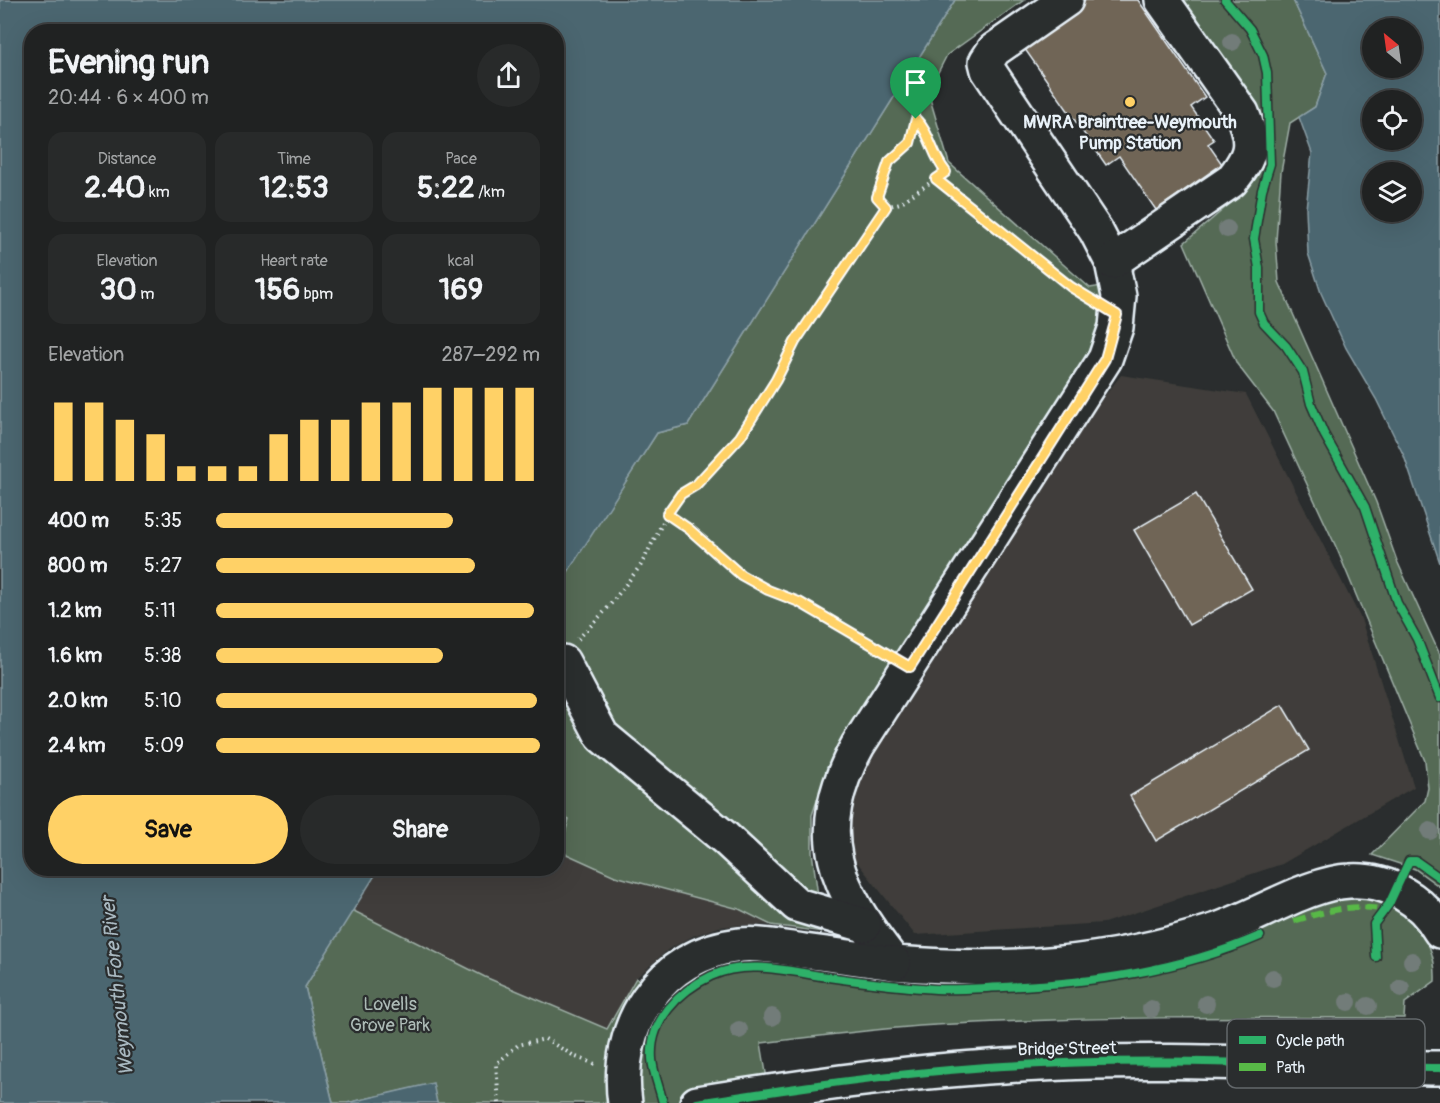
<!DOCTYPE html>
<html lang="en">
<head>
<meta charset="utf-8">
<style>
  :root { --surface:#202222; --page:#282a2a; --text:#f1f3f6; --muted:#a2a4a5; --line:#3d3f40; --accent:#ffd166 }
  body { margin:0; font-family:Pangolin,sans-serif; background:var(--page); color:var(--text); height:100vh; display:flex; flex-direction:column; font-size:22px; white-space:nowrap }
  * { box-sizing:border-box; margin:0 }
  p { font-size:20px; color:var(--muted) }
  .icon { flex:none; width:33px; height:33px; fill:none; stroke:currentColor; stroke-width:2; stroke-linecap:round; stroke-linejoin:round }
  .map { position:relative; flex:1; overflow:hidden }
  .drawer { position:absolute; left:24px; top:24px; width:540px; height:852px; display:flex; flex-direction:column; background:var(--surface); border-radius:24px; box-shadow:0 6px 24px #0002,0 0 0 2px var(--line) }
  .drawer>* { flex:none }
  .needle { width:39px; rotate:331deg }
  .buttons { position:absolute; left:1362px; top:18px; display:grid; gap:12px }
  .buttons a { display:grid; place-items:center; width:60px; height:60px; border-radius:50%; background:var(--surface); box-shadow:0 6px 24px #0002,0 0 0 2px var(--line); font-size:30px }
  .pin { position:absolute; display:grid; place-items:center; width:51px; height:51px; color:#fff; margin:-62px -26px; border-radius:50% 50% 50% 0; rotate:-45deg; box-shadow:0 0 6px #0007 }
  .pin .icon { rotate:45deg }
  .round { display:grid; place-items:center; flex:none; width:63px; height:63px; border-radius:32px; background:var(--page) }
  .head { display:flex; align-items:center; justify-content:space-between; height:102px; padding:0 24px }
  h1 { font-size:33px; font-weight:700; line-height:45px }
  .figures { display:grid; grid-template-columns:repeat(3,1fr); gap:9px; height:102px; padding:6px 24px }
  .figures div { display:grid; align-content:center; border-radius:15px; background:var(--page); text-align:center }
  .figures b { font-size:30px; font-weight:700 }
  .figures small { font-size:16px; font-weight:400 }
  .figures p { font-size:16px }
  .chart { height:168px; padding:12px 24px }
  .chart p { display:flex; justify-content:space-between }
  .chart svg { width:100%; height:108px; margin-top:6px; stroke:var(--accent); stroke-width:6 }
  .action { display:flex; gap:12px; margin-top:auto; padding:12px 24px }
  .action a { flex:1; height:69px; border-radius:36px; background:var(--accent); color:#111; font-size:24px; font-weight:700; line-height:69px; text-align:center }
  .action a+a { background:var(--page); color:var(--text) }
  ul { padding:0 24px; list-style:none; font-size:20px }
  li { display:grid; grid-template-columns:96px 72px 1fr; align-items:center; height:45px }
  li i { height:15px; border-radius:8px; background:var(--accent) }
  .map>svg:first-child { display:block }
</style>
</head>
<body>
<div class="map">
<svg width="1440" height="1103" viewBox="0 0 1440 1103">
  <rect width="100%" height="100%" fill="#2a2d2e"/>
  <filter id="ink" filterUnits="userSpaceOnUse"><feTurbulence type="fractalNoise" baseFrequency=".0167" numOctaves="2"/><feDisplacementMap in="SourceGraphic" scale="12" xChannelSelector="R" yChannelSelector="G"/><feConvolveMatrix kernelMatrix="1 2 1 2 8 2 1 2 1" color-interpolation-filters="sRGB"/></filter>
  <g filter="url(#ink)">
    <!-- built -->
    <g fill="#3f3e3a">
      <polygon points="1121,375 1246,394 1361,619 1414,787 1282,864 1104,923 915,935 837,837 850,776 1044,474"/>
      <polygon points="557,814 569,819 561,851 615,876 823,932 771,925 743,925 719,927 693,936 669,949 636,978 608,1029 485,977 352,910 379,869 556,868"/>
    </g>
    <!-- green -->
    <g fill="#556a55" stroke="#9eaea6" stroke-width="1.5">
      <path d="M955,0H1024L947,55L928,92L949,163L1090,288L1102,286C1106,333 1091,350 1068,388L828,768L812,815V852L823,932L771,925L739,909L615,876L560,851L569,819L557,814L556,589L657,433L688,425Z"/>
      <polygon points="1175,0 1293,0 1327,73 1315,107 1290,123 1281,172 1276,241 1279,282 1376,502 1397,561 1440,655 1440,887 1415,869 1372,855 1425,801 1428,788 1425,761 1337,549 1273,411 1237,364 1184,243 1246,190 1255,179 1260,164"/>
      <path d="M1351,895C1398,900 1437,931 1435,981L1405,1003L1404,1018C1243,1017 1080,1016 919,1026C866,1030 813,1037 761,1043L771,1103H437L432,1084L347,1103H333L305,987L352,910L485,977L607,1029L636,978L663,1005C690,980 719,963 756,962C858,977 965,996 1068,981C1158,969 1243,932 1328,900Z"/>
    </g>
    <!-- water -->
    <g fill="#4b666f" stroke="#8a9ea6" stroke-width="1.5" fill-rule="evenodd">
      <polygon points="0,0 955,0 688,425 657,433 557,589 556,32 32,32 32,868 379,869 305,987 333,1103 0,1103"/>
      <path d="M1293,0H1440V563L1404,456L1376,399L1346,348L1321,293L1308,253L1306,209L1312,153L1299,117L1315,107L1327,73ZM1372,28H1412V68H1372ZM1372,100H1412V140H1372ZM1372,172H1412V212H1372Z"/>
      <polygon points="433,1083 437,1103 347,1103"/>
    </g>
    <!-- building -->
    <g fill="#706556" stroke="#e8f1f8" stroke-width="1.5">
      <polygon points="1086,0 1138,0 1205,97 1191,107 1214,140 1208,144 1222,164 1156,210 1119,156 1106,165 1022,45"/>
      <polygon points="1196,494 1252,589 1189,625 1134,530"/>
      <polygon points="1282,705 1309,750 1156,841 1130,796"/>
    </g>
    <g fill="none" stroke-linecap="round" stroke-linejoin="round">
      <defs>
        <g id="minor">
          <path d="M1066,0L994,50L986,62L988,70L1096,231L1112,262L1119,296L1116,327L1105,359L858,745C809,834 835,888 894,963C1008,972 1105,966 1214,931C1255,918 1310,882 1350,881C1388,879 1422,899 1440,931"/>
          <path d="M1112,262L1231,181C1252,155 1255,144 1242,113L1162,0"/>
          <polyline points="563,662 602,736 725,838 797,905 864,925"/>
          <path d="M625,1103C614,1026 659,954 740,945C761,943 783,948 804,951C834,955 864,959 894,963"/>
        </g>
        <path id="major" d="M697,1103C799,1087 901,1072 1004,1066C1148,1056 1295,1065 1440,1068"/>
      </defs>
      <!-- minor casing -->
      <use href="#minor" stroke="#e8f1f8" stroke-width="38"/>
      <!-- major casing -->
      <use href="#major" stroke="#e8f1f8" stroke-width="38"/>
      <!-- path -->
      <g stroke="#e8f1f8" stroke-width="4" stroke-dasharray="1.5 4.5" stroke-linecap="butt">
        <polyline points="936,179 1072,287 1089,298"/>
        <polyline points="886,207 877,197 889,162 910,143 917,119 917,98"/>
        <polyline points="667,514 689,529 741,575 768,590 799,602 886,652"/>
        <polyline points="578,639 606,610 641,565 667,514 681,494 695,485 740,437 776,380 795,342 886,207 900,203 946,172 932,153 924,127 917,119"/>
        <polyline points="499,1103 496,1064 518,1045 545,1039 576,1057 598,1065"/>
      </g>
      <!-- minor -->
      <use href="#minor" stroke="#2a2d2e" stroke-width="33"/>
      <!-- major -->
      <use href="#major" stroke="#2a2d2e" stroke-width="33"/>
      <!-- quiet -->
      <path stroke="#58b947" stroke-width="6" stroke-dasharray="12 6" stroke-linecap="butt" d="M1294,921C1326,911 1352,903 1385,910"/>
      <defs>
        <g id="cycleway">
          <polyline points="1225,0 1250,29 1263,55 1267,73 1270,164 1262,190 1254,239 1259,268 1259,312 1264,323 1286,346 1303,372 1311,404 1324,434 1365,507 1397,603 1417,639 1440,698"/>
          <polyline points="1376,957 1374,924 1389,904 1409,861 1416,861 1440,878"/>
          <path d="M663,1103C660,1089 653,1073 652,1059C649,1021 679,991 711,976C747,959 791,972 828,977C863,982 900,987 936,989C958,990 981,988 1004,987C1092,983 1179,971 1260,936"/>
          <path d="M697,1103C799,1087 901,1072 1004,1066C1148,1056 1295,1065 1440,1068"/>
        </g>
      </defs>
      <!-- cycleway casing -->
      <use href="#cycleway" stroke="#2a2d2e" stroke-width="11"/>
      <!-- cycleway -->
      <use href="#cycleway" stroke="#2db169" stroke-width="8"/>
    </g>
    <!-- trees -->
    <g fill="#727b79">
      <circle cx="1232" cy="42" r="9"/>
      <circle cx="1227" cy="229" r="9"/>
      <circle cx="1430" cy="831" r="9"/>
      <circle cx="1412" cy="961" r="9"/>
      <circle cx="1273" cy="978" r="9"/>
      <circle cx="1401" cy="988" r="9"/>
      <circle cx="1348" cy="1002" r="9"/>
      <circle cx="1206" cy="1004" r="9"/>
      <circle cx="1368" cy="1006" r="9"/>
      <circle cx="1151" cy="1009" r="9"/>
      <circle cx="772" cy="1017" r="9"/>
      <circle cx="739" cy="1030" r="9"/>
    </g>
  </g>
  <g fill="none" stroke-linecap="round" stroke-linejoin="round" filter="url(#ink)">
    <defs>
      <path id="route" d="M916,119C931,134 931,154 946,172L936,179L1071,287L1117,315L1105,359L910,667L799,602L768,590L741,575L689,529L667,514L681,494L696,485L740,437L776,380L795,342L886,207L877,197L889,162L910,143Z"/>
    </defs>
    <!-- route casing -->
    <use href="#route" stroke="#fff" stroke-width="12"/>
    <!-- route -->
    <use href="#route" stroke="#ffd166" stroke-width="8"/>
  </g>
  <!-- markers -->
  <circle fill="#ffd166" stroke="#2a2d2e" stroke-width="2" cx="1130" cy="102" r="6"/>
  <g text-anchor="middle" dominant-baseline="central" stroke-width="4.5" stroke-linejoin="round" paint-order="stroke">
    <!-- poi labels -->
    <g font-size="18" font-weight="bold" fill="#e8f1f8" stroke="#2a2d2e">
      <text x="1130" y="122">MWRA Braintree-Weymouth<tspan x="1130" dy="21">Pump Station</tspan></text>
    </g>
    <!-- park labels -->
    <g font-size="18" fill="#adbbb7" stroke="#2a2d2e">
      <text x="390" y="1004">Lovells<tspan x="390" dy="21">Grove Park</tspan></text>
    </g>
    <!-- street labels -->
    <g font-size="18" fill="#e8f1f8" stroke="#2a2d2e">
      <text transform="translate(1067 1049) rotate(-1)">Bridge Street</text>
    </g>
    <!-- water labels -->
    <g font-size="20" font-style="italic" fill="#a9b9c1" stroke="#2a2d2e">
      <text transform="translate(117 986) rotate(-96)">Weymouth Fore River</text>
    </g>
  </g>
  <!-- legend -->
  <rect x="1227" y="1019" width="198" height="69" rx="9" fill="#2a2d2e" stroke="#63686b" stroke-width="1.5"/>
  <rect x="1239" y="1036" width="27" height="8" fill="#2db169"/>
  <rect x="1239" y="1063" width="27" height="8" fill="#58b947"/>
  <g font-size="16" fill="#e8f1f8">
    <text x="1276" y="1046">Cycle path</text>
    <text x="1276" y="1073">Path</text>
  </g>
</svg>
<div class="buttons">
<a><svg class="needle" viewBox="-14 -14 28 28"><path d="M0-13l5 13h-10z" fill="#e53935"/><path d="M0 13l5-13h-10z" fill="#a2a4a5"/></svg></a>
<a><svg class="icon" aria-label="locate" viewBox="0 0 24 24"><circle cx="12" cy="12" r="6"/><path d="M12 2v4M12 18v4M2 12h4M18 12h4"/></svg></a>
<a><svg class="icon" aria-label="layers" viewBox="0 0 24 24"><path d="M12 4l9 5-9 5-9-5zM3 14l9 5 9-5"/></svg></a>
</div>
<div class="pin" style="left:916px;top:119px;background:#1e9e55"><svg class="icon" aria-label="arrive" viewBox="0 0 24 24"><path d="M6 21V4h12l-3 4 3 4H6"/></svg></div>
<section class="drawer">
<div class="head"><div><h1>Evening run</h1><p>20:44 · 6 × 400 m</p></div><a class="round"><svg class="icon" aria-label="share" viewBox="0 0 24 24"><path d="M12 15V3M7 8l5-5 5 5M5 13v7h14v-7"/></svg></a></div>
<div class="figures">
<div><p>Distance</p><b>2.40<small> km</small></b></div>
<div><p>Time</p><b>12:53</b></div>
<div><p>Pace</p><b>5:22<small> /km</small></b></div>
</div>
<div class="figures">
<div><p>Elevation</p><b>30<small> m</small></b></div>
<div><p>Heart rate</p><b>156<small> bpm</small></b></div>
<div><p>kcal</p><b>169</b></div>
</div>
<div class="chart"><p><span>Elevation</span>287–292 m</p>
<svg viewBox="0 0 160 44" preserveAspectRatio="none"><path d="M5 44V12M15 44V12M25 44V19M35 44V25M45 44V38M55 44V38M65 44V38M75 44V25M85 44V19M95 44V19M105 44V12M115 44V12M125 44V6M135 44V6M145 44V6M155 44V6"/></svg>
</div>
<ul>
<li><b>400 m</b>5:35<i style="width:73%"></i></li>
<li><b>800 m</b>5:27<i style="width:80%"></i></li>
<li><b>1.2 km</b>5:11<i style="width:98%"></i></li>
<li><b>1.6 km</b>5:38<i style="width:70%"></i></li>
<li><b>2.0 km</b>5:10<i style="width:99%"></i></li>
<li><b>2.4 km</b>5:09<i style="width:100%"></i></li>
</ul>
<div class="action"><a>Save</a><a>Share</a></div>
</section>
</div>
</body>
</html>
